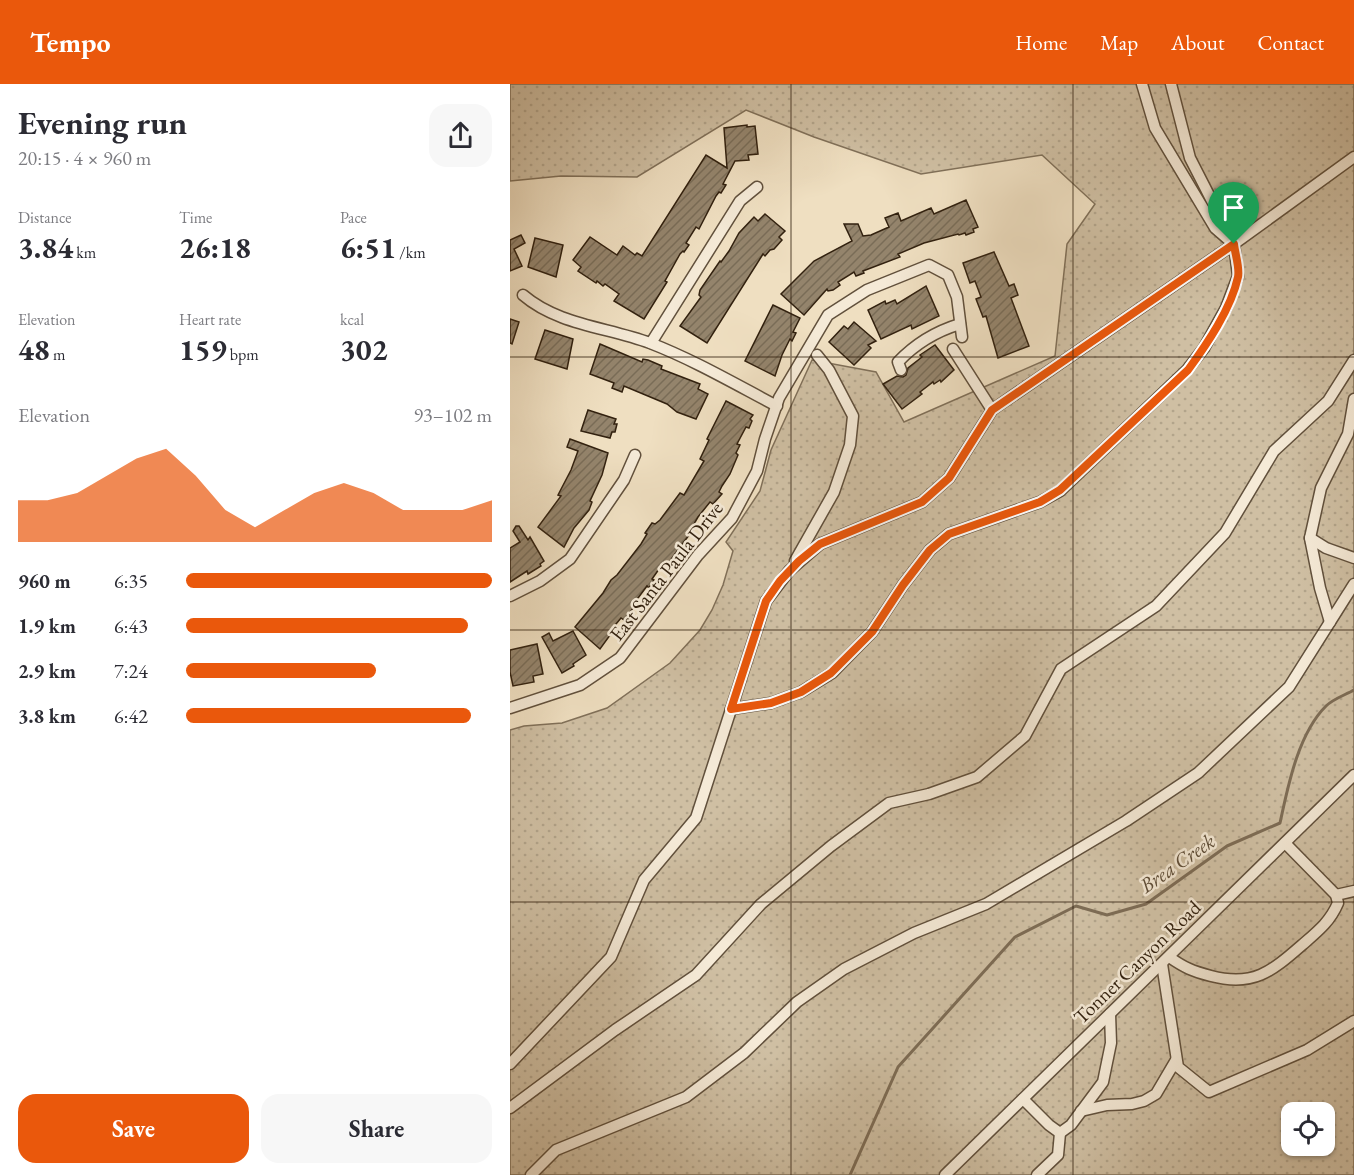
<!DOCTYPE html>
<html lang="en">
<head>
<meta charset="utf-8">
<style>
  :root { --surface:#fff; --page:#f7f7f7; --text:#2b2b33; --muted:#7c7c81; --accent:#ea580c }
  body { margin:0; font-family:"EB Garamond",serif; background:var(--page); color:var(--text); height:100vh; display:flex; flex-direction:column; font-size:22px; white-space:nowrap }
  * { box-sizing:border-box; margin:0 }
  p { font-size:20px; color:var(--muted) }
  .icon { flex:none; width:33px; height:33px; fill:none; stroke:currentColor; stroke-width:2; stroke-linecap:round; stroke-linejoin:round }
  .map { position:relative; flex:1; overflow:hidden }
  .drawer { display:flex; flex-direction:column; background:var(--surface); width:510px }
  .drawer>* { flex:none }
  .fabs { position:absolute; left:771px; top:1018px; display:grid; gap:12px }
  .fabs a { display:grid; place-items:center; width:54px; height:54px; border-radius:12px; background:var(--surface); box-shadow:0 2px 4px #0004; font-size:30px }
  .pin { position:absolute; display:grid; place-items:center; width:51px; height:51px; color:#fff; margin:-62px -26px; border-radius:50% 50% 50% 0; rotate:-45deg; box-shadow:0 0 6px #0007 }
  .pin .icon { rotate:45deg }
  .round { display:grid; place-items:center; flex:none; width:63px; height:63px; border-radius:18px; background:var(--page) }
  .headline { display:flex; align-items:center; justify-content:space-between; height:102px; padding:0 18px }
  h1 { font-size:33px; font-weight:700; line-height:45px }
  .metrics { display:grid; grid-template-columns:repeat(3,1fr); gap:9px; height:102px; padding:6px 18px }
  .metrics div { display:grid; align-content:center }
  .metrics b { font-size:30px; font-weight:700 }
  .metrics small { font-size:16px; font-weight:400 }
  .metrics p { font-size:16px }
  .chart { height:168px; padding:12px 18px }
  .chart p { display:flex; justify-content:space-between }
  .chart svg { width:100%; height:108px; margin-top:6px; fill:var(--accent); opacity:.7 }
  .button { display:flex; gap:12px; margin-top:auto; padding:12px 18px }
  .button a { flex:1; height:69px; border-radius:18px; background:var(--accent); color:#fff; font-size:24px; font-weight:700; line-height:69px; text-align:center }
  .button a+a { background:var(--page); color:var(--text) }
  ul { padding:0 18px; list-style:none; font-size:20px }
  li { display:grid; grid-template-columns:96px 72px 1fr; align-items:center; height:45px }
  li i { height:15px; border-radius:8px; background:var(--accent) }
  header { display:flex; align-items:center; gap:36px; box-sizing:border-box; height:84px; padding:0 30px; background:var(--accent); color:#fff }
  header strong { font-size:28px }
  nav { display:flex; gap:33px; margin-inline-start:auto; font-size:21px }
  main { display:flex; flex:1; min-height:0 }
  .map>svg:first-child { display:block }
</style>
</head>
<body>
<header>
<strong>Tempo</strong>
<nav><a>Home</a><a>Map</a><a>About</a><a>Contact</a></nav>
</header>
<main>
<section class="drawer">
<div class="headline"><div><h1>Evening run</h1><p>20:15 · 4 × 960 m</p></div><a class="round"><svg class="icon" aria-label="share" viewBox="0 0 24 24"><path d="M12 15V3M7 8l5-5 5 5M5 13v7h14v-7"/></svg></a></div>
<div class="metrics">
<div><p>Distance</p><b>3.84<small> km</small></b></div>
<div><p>Time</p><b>26:18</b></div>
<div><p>Pace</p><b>6:51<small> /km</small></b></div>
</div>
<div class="metrics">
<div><p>Elevation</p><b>48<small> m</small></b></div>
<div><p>Heart rate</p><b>159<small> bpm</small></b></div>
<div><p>kcal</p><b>302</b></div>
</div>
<div class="chart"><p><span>Elevation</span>93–102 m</p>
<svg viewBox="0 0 160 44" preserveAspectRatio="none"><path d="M0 44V27L10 27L20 24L30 17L40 10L50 6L60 17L70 31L80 38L90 31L100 24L110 20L120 24L130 31L140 31L150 31L160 27V44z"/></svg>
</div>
<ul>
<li><b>960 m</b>6:35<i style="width:100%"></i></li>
<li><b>1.9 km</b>6:43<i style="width:92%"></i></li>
<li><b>2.9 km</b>7:24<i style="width:62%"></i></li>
<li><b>3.8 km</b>6:42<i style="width:93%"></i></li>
</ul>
<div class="button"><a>Save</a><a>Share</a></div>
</section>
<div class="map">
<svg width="844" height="1091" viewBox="0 0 844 1091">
  <defs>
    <pattern id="green-dots" width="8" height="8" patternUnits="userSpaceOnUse" patternTransform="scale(1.5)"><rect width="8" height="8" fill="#cfbfa3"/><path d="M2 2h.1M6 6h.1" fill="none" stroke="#b2a48b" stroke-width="1.8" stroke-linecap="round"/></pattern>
    <pattern id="building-hatch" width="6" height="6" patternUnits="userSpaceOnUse" patternTransform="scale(1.5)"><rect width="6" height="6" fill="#94846c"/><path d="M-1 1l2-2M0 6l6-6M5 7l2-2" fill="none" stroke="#796c57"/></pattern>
  </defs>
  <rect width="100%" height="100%" fill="#efdfc1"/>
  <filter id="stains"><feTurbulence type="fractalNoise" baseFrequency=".00333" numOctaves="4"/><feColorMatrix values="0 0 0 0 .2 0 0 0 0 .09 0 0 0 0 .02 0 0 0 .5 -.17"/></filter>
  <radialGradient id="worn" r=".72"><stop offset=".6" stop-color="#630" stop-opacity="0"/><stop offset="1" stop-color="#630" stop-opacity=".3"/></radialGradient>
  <!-- green -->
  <path fill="url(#green-dots)" stroke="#807059" stroke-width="1.5" fill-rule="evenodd" d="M0,0H844V1091H0V646L14,642L52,639L97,624L160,579L190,546L202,526L213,501L223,467L216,458L250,407L261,366L302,276L366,288L394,338L545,272L557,160L585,120L532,71L411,90L304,53L236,26L127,93L51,92L0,97ZM782,1029H814V1062H782Z"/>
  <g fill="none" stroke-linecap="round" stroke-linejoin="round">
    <!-- stream -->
    <path stroke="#7d6c55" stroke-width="3" d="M340,1091L388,983L505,853L566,822L597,831L636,820L717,762L770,739C778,702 788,650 816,622C823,615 835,611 844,606"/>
  </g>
  <!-- building -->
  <g fill="url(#building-hatch)" stroke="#32210f" stroke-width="1.5">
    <polygon points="237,41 237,43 245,42 248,70 238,71 239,76 225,77 213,100 216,101 211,109 209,108 206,112 189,145 186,143 176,159 179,161 174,168 173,167 170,170 155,197 157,198 134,235 104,217 109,210 95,200 93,202 87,197 86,199 68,187 71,183 63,176 80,153 107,171 113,162 125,171 127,169 132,172 196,71 217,84 214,44"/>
    <polygon points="456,116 468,143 463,145 464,148 456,151 455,149 449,151 448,150 414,159 388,170 390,173 353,187 354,189 346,192 344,188 328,198 330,201 323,206 318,207 317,205 294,231 271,210 304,177 342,157 334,140 348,140 353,152 361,151 379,143 375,134 388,129 391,137 421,124 424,130"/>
    <polygon points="255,130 275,147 269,153 272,156 264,165 260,166 255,172 253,170 197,259 170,242 191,213 189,211 190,206 210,177 211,178 219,167 229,149 244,133 248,137"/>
    <polygon points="11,151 15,159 4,165 12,182 0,187 0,156"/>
    <polygon points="25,154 53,161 46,193 18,183"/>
    <polygon points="484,168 499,202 504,200 508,211 501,214 519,262 488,274 476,232 473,233 466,215 471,213 465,197 460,199 453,179"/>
    <polygon points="416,202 429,232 402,245 401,241 371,255 358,226 375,217 376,220 385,216 387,220"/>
    <polygon points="263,221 290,234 283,248 286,249 282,257 280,255 272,271 265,292 235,277"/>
    <polygon points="0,235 9,238 2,260 0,259"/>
    <polygon points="344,238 366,257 358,261 361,264 344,281 319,258 334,242 338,245"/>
    <polygon points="35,246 63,255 57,285 25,275"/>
    <polygon points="90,260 132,278 133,275 138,276 152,282 151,285 190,300 188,305 198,310 186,335 167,328 157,320 114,302 112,308 102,304 104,299 80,290"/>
    <polygon points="425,261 444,286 431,298 430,296 424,300 423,298 410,308 412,310 392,325 373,300 387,292 393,293 396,291 398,284 412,273 410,271"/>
    <polygon points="216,317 243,331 240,335 242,337 239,344 236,343 227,360 230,361 226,369 228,371 220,390 212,402 209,408 212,410 203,420 200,418 188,433 181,445 183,446 170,463 157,481 154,478 142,495 144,496 139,504 137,502 125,518 127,519 114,536 111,534 101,546 103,547 90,565 65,543 93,509 101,496 107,491 131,460 137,450 135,449 142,439 145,440 150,436 170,409 174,411 194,377 190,375 199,356 197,355"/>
    <polygon points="78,326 106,335 104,340 107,340 105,348 102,348 100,354 71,347"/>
    <polygon points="60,355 98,369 92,391 80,417 82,418 79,426 64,444 54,463 28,443 51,412 48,411 61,386 68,367 57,363"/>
    <polygon points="6,442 9,442 18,456 20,453 34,477 30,480 31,482 18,490 17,487 0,498 0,464 10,458 3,447"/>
    <polygon points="63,547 76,571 63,580 64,582 52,589 32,553 39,549 43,557"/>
    <polygon points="27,560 33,590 23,592 24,598 3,602 0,588 0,566"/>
  </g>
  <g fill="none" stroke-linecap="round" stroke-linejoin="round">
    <defs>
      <g id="minor">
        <polyline points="632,0 645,44 705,144 720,157"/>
        <path d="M13,211C48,241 97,243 140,259C184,276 225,300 267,322"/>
        <polyline points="141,259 230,117 247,103"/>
        <polyline points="443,265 482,326"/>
        <path d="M391,286L388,278C405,260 427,247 450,240"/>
        <polyline points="800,454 816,464 844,474"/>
        <polyline points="285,477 324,408 340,361 343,332 319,286 307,271"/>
        <polyline points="0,512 30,497 60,475 114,396 125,371"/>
        <polyline points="820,538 810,504 800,454 811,404 838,350 844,315"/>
        <polyline points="0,624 70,601 110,574 188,471 222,434 247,387 255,355 269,314 318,231 357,206 419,181 438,191 447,213 452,253"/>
        <polyline points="221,625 261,619 291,608 322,589 362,548 393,501 420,466 439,450 530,418 550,407 677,286 694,264 716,224 728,192 724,160 680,74 661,0"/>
        <polyline points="826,811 844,807"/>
        <path d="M659,873C675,884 682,887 701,892C743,903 761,888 792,861C807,848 820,838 828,819L826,811L775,759"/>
        <polyline points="652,880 668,983 699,1008 797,966 844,937"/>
        <polyline points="0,980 101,873 134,796 186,734 256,517 279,487 310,460 412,418 439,394 482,326 724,160 844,73"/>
        <polyline points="513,1015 539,1041 550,1049 561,1041 593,998 601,959 600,930"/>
        <polyline points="0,1024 105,946 186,891 251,820 321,762 379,719 419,710 467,693 515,652 551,585 646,522 715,449 764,367 818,317 844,276"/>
        <polyline points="571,1027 597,1021 622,1020 634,1017 646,1010 666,976"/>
        <polyline points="21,1091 46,1066 176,1013 234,969 287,918 334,885 404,849 476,820 616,737 688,689 779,603 844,500"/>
        <polyline points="435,1091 844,691"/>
        <polyline points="527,1091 548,1071 550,1049"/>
      </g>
    </defs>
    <!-- minor casing -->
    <use href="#minor" stroke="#61503c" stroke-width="13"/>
    <!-- minor -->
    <use href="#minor" stroke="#f5ead7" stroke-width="10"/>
  </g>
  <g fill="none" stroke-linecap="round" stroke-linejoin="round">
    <defs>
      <path id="route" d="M724,160C725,170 730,184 728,193C721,225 697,260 678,286L550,406L530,418L439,450L420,466L393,501L362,548L321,589L291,608L261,619L221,625L256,517L270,497L289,477L310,460L412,418L439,394L482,326Z"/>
    </defs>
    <!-- route casing -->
    <use href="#route" stroke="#fff" stroke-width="12"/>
    <!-- route -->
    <use href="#route" stroke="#ea580c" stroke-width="8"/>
  </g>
  <!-- grid -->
  <path fill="none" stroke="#32210f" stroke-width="1.5" stroke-opacity="0.55" d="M281,0V1091M563,0V1091M0,273H844M0,546H844M0,818H844"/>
  <g text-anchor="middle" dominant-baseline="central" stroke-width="5" stroke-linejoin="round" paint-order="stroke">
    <!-- street labels -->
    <g font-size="20" fill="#32210f" stroke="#f5ead7">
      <text transform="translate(156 487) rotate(-52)">East Santa Paula Drive</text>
      <text transform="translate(627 878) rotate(-44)">Tonner Canyon Road</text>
    </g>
    <!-- water labels -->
    <g font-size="21" font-style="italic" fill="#5e4d38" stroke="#f5ead7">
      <text transform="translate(667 779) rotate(-35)">Brea Creek</text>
    </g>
  </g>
  <rect width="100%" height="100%" filter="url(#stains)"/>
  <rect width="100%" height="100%" fill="url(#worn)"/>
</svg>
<div class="fabs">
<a><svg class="icon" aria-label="locate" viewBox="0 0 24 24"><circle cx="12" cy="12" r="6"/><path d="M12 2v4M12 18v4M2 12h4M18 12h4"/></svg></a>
</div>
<div class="pin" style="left:724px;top:160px;background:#1e9e55"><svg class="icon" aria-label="arrive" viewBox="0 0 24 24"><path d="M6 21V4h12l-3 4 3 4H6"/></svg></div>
</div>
</main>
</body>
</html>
